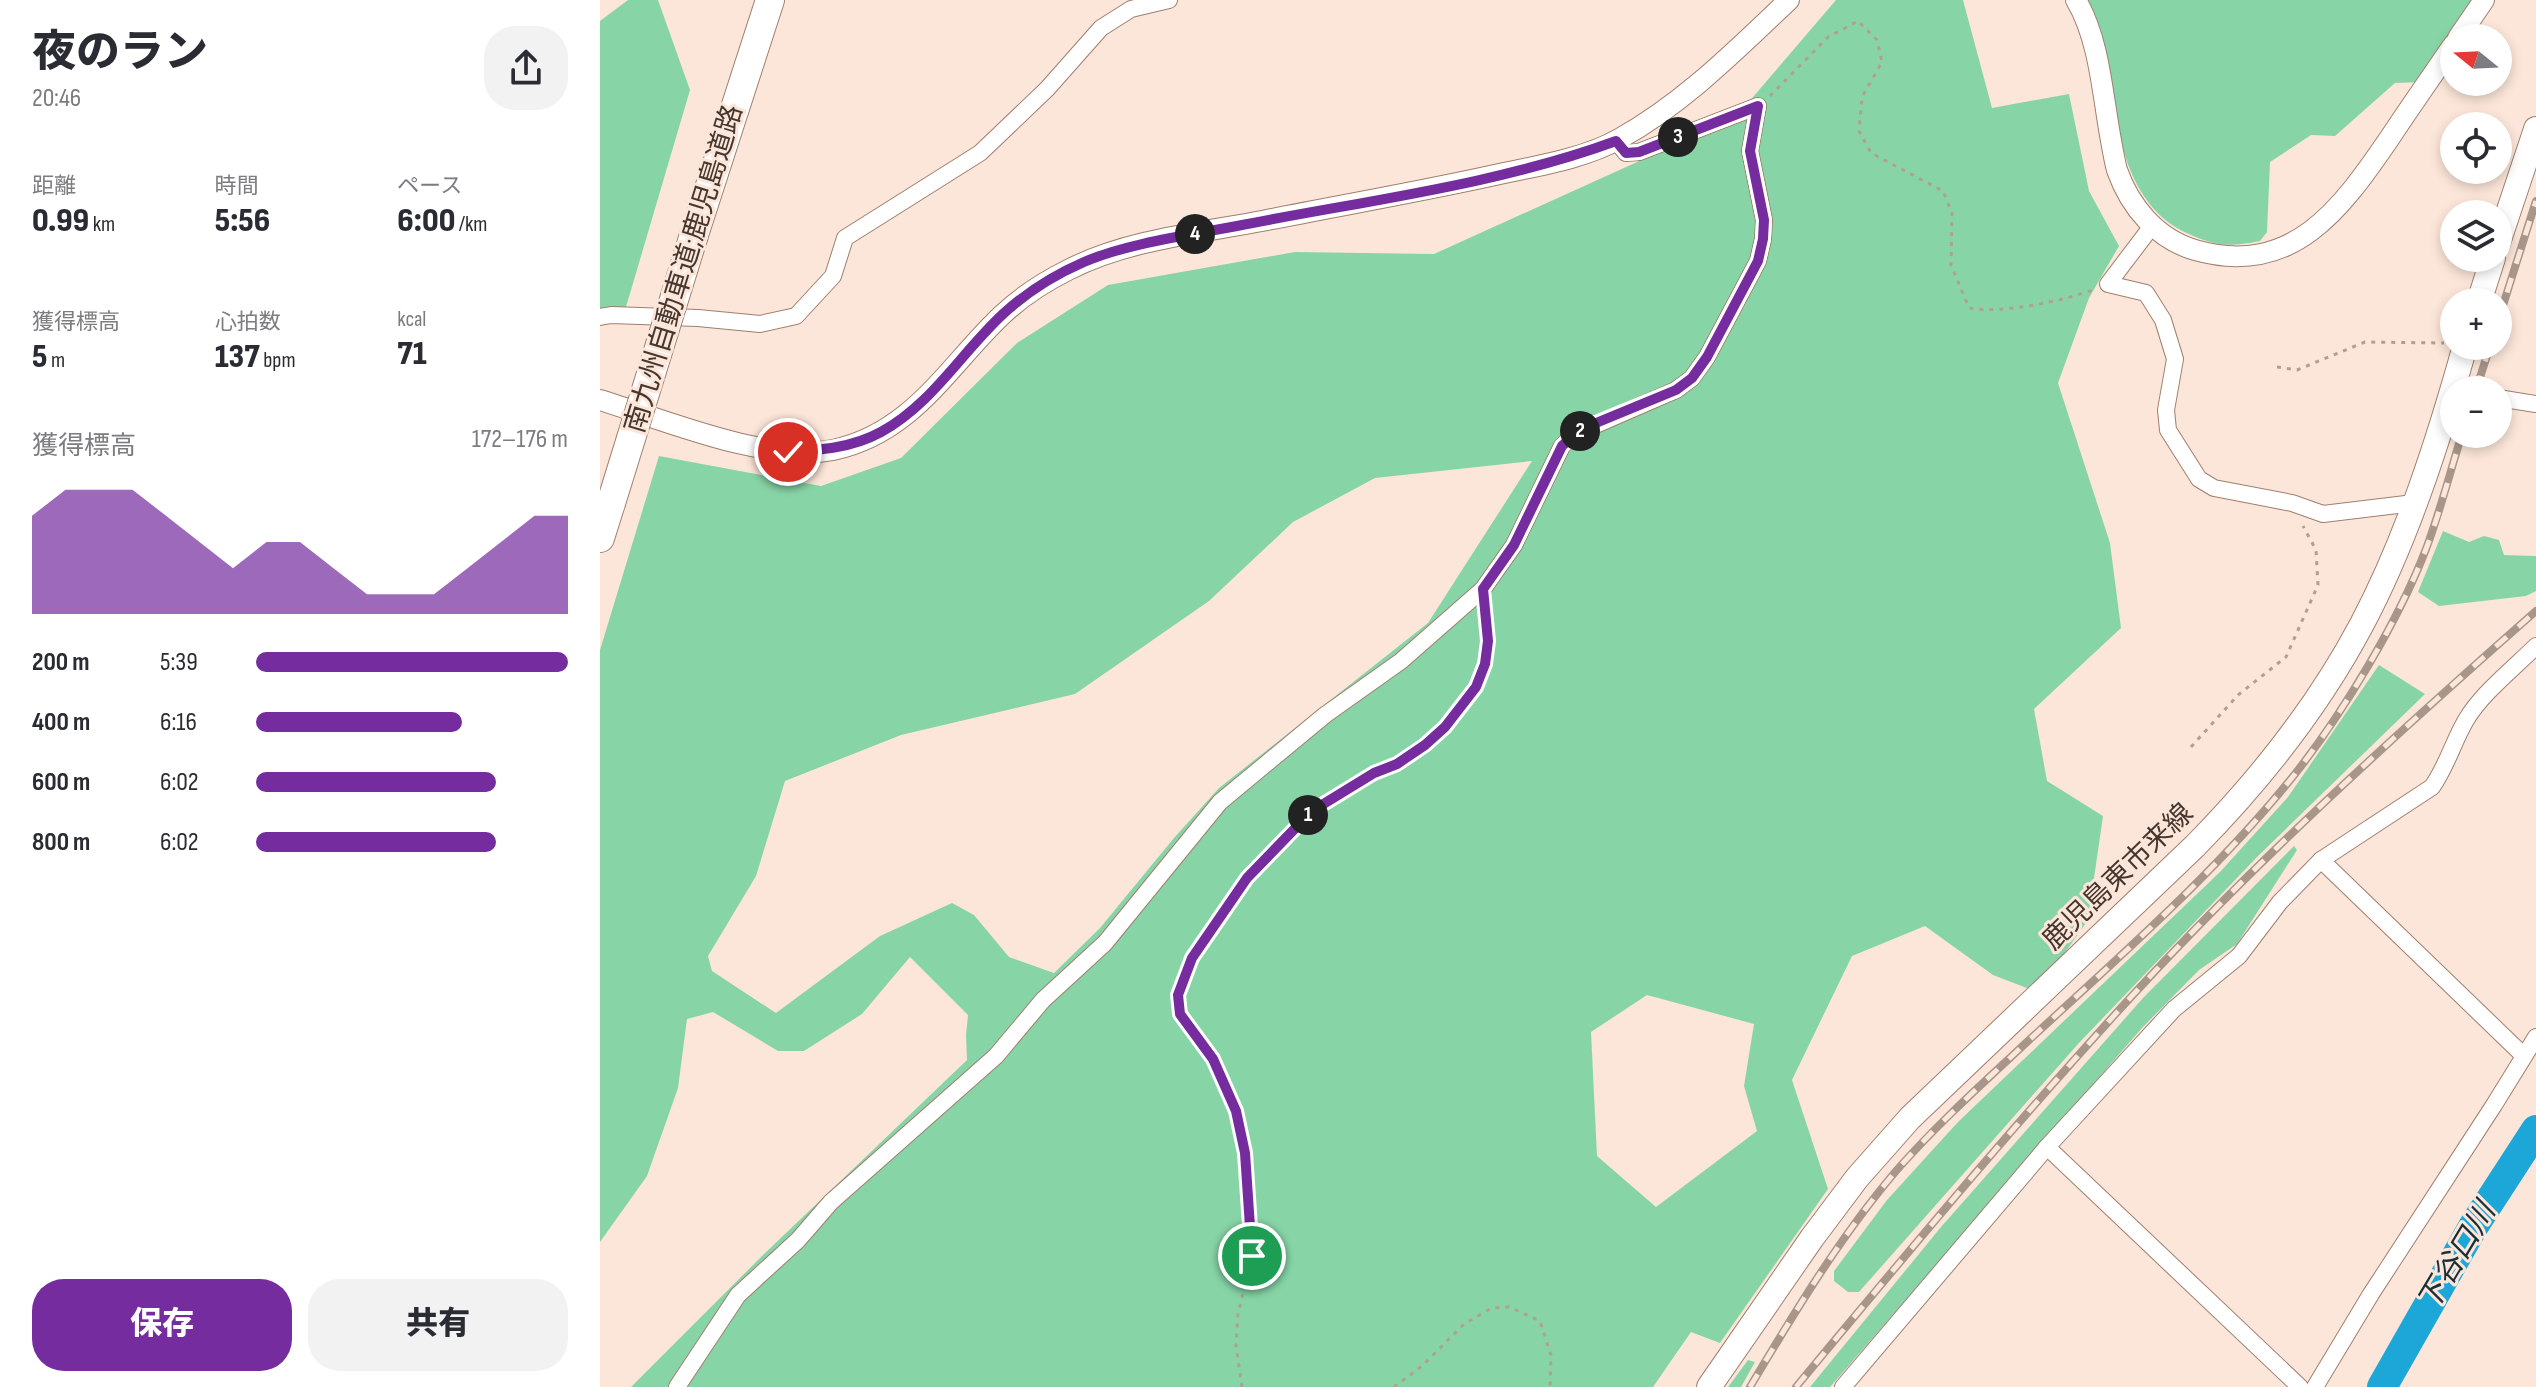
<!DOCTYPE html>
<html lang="ja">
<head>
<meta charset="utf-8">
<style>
  :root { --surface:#fff; --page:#f2f2f3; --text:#2b2b33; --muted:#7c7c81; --accent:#752c9f }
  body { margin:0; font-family:"Sofia Sans Condensed","Noto Sans JP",sans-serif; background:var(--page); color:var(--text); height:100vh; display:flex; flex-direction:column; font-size:30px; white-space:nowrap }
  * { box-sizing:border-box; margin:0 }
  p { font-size:26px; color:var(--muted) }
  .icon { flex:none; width:44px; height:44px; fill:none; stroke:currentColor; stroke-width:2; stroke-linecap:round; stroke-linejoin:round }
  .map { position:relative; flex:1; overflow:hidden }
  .drawer { display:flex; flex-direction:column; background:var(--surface); width:600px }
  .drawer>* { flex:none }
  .needle { width:52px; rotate:288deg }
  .controls { position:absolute; left:1840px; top:24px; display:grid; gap:16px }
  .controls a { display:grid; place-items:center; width:72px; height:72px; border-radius:50%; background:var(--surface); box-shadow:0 4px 12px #0003; font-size:40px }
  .pin { position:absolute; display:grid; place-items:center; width:68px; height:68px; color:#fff; margin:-34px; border:4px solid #fff; border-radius:50%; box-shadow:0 2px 8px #0007 }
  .km { position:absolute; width:40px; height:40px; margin:-20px; border-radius:50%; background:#222; color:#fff; font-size:22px; line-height:40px; text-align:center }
  .round { display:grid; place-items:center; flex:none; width:84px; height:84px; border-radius:32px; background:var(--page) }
  .summary { display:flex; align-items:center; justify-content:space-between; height:136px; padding:0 32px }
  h1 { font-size:44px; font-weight:800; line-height:60px }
  .figures { display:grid; grid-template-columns:repeat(3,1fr); gap:12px; height:136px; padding:8px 32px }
  .figures div { display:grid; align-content:center }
  .figures b { font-size:34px; font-weight:800 }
  .figures small { font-size:22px; font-weight:400 }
  .figures p { font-size:22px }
  .chart { height:224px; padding:16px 32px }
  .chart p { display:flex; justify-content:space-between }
  .chart svg { width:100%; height:144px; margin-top:8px; fill:var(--accent); opacity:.7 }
  .button { display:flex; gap:16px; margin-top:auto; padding:16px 32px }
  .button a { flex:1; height:92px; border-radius:32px; background:var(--accent); color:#fff; font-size:32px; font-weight:800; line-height:92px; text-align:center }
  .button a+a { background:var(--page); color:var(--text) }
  ul { padding:0 32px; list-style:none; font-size:26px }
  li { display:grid; grid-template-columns:128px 96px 1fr; align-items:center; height:60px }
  li i { height:20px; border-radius:10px; background:var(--accent) }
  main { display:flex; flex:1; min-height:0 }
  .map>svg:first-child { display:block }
</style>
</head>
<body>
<main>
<section class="drawer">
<div class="summary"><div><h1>夜のラン</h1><p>20:46</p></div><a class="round"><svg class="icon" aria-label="share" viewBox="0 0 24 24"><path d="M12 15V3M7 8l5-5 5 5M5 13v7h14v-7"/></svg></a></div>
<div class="figures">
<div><p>距離</p><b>0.99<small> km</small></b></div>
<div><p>時間</p><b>5:56</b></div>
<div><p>ペース</p><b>6:00<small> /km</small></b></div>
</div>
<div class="figures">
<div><p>獲得標高</p><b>5<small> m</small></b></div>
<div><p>心拍数</p><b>137<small> bpm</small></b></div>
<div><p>kcal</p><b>71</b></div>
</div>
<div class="chart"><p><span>獲得標高</span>172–176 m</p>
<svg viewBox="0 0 160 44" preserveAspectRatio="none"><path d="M0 44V14L10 6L20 6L30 6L40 14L50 22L60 30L70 22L80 22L90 30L100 38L110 38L120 38L130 30L140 22L150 14L160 14V44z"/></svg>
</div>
<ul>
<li><b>200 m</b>5:39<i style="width:100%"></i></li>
<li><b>400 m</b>6:16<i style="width:66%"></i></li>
<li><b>600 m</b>6:02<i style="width:77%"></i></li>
<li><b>800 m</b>6:02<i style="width:77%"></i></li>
</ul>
<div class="button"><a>保存</a><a>共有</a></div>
</section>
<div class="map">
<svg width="1936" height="1387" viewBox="0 0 1936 1387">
  <rect width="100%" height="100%" fill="#fce6d9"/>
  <!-- green -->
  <g fill="#87d5a7" fill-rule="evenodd">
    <polygon points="28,0 58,0 90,90 26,307 0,312 0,21"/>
    <path d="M1236,0H1363L1392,108L1469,94L1489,191L1519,246L1489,298L1458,383L1510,543L1521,628L1434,709L1447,781L1503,816L1488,920L1437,992L1393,975L1325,926L1252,956L1192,1080L1228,1189L1120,1343L1091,1332L1053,1387H31L163,1255L367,1060L366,1035L368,1015L310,957L262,1014L204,1051H178L113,1012L87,1019L78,1088L47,1176L0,1242V650L59,456L221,486L301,458L417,343L508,285L695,252L834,254L1046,158L1147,104ZM932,461L828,623L619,788L574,838L500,928L454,973L409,957L374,915L352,903L280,936L176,1013L112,971L108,956L156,876L185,781L301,735L475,694L609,601L693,522L775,478ZM1047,995L1154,1024L1144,1086L1157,1131L1056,1207L997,1156L991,1032Z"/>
    <path d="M1486,0H1874L1823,82L1795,83L1735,136L1711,135L1670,162L1667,232L1660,241C1629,247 1618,247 1589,234C1525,206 1518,131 1508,70C1505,57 1505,41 1500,28C1496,18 1491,9 1486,0Z"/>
    <polygon points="1843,531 1869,542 1884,536 1899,540 1904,555 1936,556 1936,591 1926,596 1839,606 1818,592"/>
    <polygon points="1779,665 1825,694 1658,856 1478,1044 1259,1292 1248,1292 1234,1281 1234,1271 1287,1200 1358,1122 1620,872 1688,797"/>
    <polygon points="1694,846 1697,850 1637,944 1599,970 1542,1028 1230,1387 1210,1387 1341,1227 1543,998"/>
    <polygon points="1148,1360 1155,1362 1141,1387 1128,1387"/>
  </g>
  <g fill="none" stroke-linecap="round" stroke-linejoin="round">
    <!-- river -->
    <polyline stroke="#1da7d8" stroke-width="30" points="1782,1387 1873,1227 1936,1130"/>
    <defs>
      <g id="minor">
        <polyline points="1552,226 1508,284 1546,293 1563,320 1575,359 1566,410 1568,430 1599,479 1614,488 1692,503 1723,514 1814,503"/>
        <polyline points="0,317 11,315 98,318 160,324 196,316 233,276 245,238 380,153 447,89 501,28 531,9 569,0"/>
        <polyline points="1898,398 1936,404"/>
        <polyline points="1721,860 1923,1055"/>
        <polyline points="1447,1147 1700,1387"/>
        <polyline points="77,1387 138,1295 198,1240 231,1202 396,1056 443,1000 505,943 620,802 725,715 801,661 883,589 914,545 962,446 975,434 1076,390 1092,378 1107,357 1158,261 1163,239 1164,220 1150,151 1158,106 1039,152 1026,153 1016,141"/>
        <path d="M1243,1387L1447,1147L1574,1009L1639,956L1680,902L1721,860L1832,787C1847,766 1853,742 1866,720C1882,693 1914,668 1936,646"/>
        <polyline points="1715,1387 1771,1294 1894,1105 1936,1037"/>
      </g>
      <g id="tertiary">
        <path d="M1476,0C1499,39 1502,90 1510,135C1512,146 1514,159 1517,170C1530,207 1557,239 1595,250C1692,278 1741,209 1789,139C1810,107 1832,76 1854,44"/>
        <polyline points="1858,38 1884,0"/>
        <path d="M0,400C65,420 166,463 233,450C313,433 348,366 402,315C422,296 444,282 468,270C526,240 598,233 662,221C742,205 824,191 904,173C942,165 985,158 1019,139C1084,103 1136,50 1189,0"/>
      </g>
      <g id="primary">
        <polyline points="1898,243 1936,129"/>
        <polyline points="1879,302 1893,258"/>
        <path d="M1109,1387L1212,1238L1257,1178L1310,1118L1595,846C1660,780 1718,707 1762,624C1807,539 1839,439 1865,346"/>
      </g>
      <g id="motorway">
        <polyline points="94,235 170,0"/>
        <polyline points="0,538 11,503"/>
      </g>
    </defs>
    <!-- minor casing -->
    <use href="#minor" stroke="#a07f6d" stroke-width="18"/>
    <!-- tertiary casing -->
    <use href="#tertiary" stroke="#a07f6d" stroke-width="22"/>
    <!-- primary casing -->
    <use href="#primary" stroke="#a07f6d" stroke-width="26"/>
    <!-- motorway casing -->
    <use href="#motorway" stroke="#a07f6d" stroke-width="30"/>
    <!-- path -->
    <g stroke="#b29f94" stroke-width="3" stroke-dasharray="4 6" stroke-linecap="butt">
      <path d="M1170,96L1228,37L1258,21L1277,40L1282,62L1262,97L1259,131L1271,153L1343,191L1352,213L1351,265L1369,308C1401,314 1464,301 1495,289"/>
      <polyline points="1677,367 1697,370 1765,342 1844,343"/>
      <polyline points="1591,747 1638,695 1686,657 1718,585 1716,550 1703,526"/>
      <polyline points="642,1387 636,1345 638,1314 652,1256 645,1153 636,1111 613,1059 580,1014 578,995 592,958 647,878 712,811 774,773 797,764 825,745 845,727 876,687 885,664 888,641 885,609"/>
      <polyline points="794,1387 822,1366 864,1324 892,1308 909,1307 940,1321 951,1355 950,1387"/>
    </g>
    <!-- minor -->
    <use href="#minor" stroke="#fff" stroke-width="16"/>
    <!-- tertiary -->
    <use href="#tertiary" stroke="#fff" stroke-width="20"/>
    <!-- primary -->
    <use href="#primary" stroke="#fff" stroke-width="24"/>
    <!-- motorway -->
    <use href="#motorway" stroke="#fff" stroke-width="28"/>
    <defs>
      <g id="rail">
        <polyline points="1898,321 1936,201"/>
        <polyline points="1876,390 1890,346"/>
        <path d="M1150,1387C1194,1313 1240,1237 1296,1171C1332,1130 1372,1093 1412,1056C1509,965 1612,878 1695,774C1743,713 1798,622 1826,549C1840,512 1850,472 1862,434"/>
        <path d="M1196,1387C1302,1259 1408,1132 1520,1009C1649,867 1792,738 1936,611"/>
      </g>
    </defs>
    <!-- rail casing -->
    <use href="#rail" stroke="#a8968b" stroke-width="8"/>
    <!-- rail -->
    <use href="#rail" stroke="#fce6d9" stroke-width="5" stroke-dasharray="15" stroke-linecap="butt"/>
    <defs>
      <polyline id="motorway-bridge" points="11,503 94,235"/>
    </defs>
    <!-- motorway-bridge casing -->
    <use href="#motorway-bridge" stroke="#a07f6d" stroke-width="30" stroke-linecap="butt"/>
    <!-- motorway-bridge -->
    <use href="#motorway-bridge" stroke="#fff" stroke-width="28"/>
  </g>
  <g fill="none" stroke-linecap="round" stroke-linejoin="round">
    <defs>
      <path id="route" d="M188,452C220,450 252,448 281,432C332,404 361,353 403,314C427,292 454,275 484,262C528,243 590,235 637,226C763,201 896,185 1016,141L1026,153L1039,152L1158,106L1150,151L1164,220L1163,239L1158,261L1107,357L1092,378L1076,390L996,423L975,434L962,446L914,545L883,589L888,641L885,664L876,687L845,727L825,745L797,764L774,773L712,811L647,878L592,958L578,995L580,1014L613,1059L636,1111L645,1153L652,1256"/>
    </defs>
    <!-- route casing -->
    <use href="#route" stroke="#fff" stroke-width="16"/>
    <!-- route -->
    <use href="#route" stroke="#752c9f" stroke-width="10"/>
  </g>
  <g text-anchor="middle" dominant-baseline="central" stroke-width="6" stroke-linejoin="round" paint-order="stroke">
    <!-- street labels -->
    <g font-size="28" fill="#45372f" stroke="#fce6d9">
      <text transform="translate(84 269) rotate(-73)">南九州自動車道;鹿児島道路</text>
      <text transform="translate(1518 877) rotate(-44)">鹿児島東市来線</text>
    </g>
    <!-- water labels -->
    <g font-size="30" font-style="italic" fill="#1a2e38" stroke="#fce6d9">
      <text transform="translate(1857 1257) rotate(-59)">下谷口川</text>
    </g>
  </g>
</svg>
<div class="controls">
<a><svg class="needle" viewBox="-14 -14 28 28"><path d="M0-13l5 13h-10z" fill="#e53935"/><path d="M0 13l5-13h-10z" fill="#7c7c81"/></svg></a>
<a><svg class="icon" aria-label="locate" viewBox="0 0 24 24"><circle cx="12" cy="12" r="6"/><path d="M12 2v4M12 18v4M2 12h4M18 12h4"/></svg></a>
<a><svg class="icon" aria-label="layers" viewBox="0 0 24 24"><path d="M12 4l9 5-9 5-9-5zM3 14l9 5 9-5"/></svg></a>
<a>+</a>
<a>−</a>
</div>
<div class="pin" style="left:652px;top:1256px;background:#1e9e55"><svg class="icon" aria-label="arrive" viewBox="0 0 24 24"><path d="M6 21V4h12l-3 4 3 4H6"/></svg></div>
<div class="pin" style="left:188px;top:452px;background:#d93025"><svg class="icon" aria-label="check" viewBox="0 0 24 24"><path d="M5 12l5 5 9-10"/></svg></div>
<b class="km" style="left:708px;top:815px">1</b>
<b class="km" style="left:980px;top:431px">2</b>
<b class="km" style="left:1078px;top:137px">3</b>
<b class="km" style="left:595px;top:234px">4</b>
</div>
</main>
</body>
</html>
